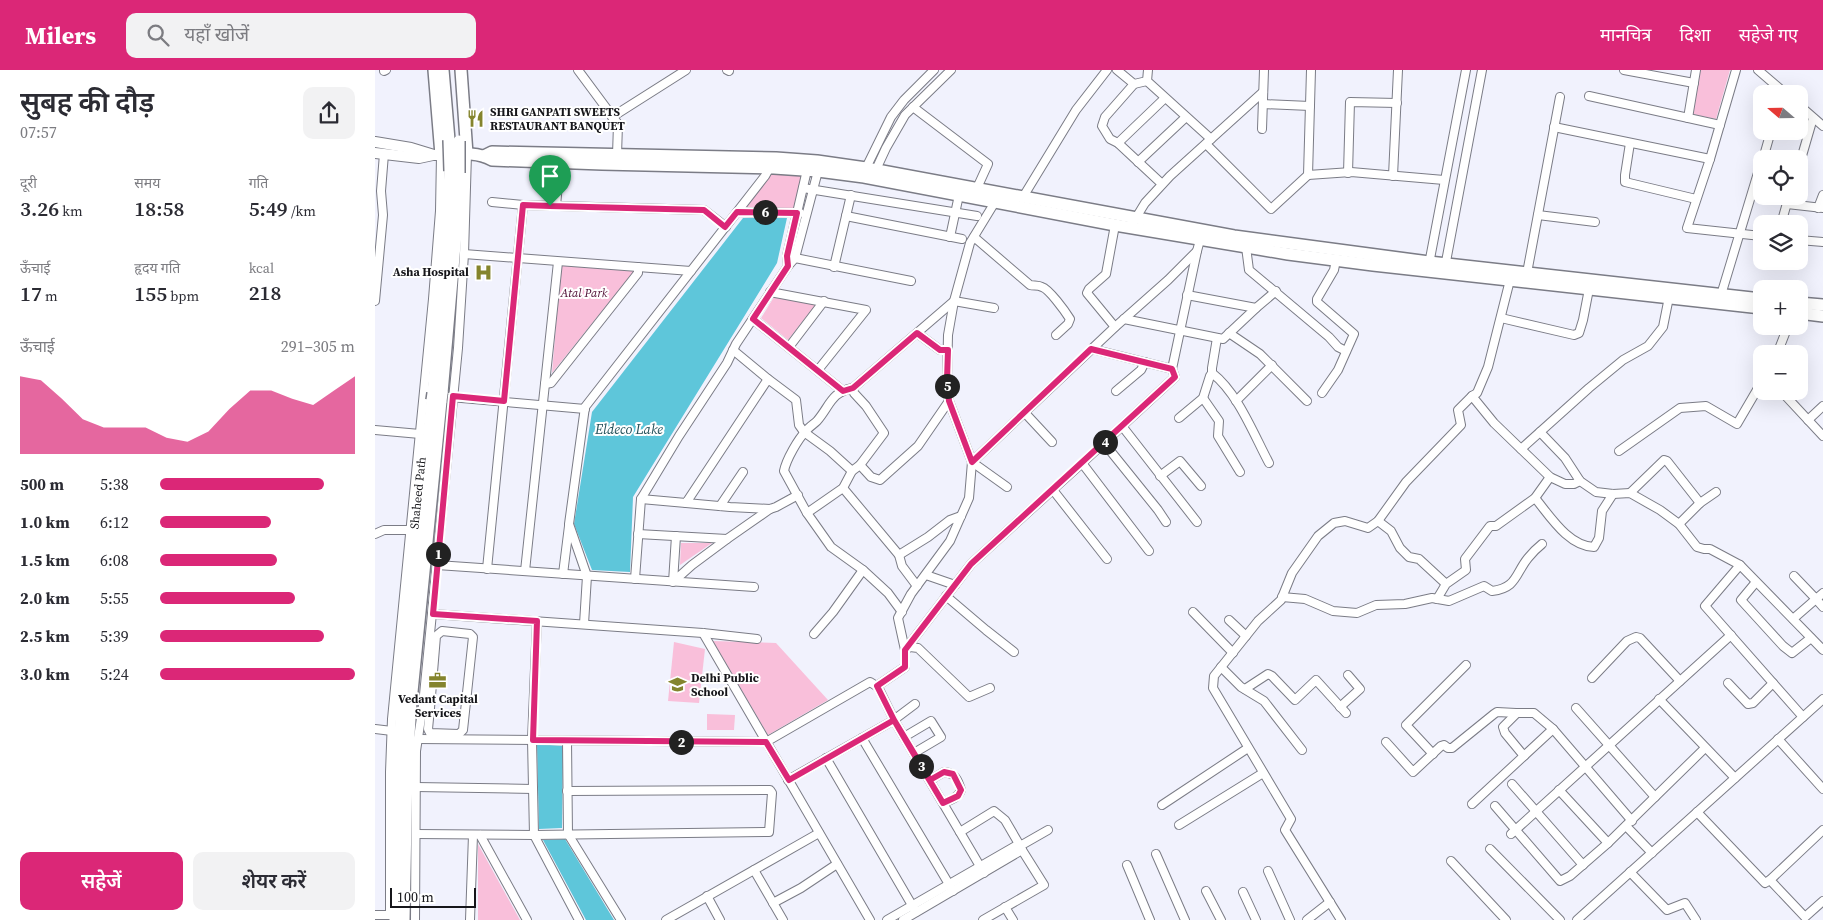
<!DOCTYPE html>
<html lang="hi">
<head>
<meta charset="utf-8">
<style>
  :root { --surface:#fff; --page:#f2f2f3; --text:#2b2b33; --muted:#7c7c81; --accent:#db2777 }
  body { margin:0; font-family:"Source Serif 4","Noto Sans Devanagari",serif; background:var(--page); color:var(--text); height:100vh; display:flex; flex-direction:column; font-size:19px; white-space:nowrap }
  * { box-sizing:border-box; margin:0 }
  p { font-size:16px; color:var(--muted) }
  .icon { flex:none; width:28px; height:28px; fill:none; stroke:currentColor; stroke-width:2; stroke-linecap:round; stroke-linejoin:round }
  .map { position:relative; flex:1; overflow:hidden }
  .drawer { display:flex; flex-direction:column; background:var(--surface); width:375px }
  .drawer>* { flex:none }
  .needle { width:32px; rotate:290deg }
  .fabs { position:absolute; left:1378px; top:15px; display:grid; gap:10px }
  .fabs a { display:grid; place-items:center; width:55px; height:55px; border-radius:10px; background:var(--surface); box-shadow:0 5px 20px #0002; font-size:25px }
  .scale { position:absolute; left:15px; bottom:12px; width:86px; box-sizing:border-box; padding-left:5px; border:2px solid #16161a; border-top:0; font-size:14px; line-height:18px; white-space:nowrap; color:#16161a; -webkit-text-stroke:4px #fff; paint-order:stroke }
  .pin { position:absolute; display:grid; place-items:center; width:42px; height:42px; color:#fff; margin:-51px -21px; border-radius:50% 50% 50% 0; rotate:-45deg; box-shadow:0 0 5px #0007 }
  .pin .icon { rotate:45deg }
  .km { position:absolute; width:25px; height:25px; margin:-12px; border-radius:50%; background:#222; color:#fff; font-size:14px; line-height:25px; text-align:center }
  .round { display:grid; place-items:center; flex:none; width:52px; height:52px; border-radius:10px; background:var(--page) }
  .head { display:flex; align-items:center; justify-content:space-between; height:85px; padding:0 20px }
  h1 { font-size:28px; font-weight:600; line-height:38px }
  .stats { display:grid; grid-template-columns:repeat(3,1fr); gap:8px; height:85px; padding:5px 20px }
  .stats div { display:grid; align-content:center }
  .stats b { font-size:21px; font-weight:600 }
  .stats small { font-size:14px; font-weight:400 }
  .stats p { font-size:14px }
  .chart { height:140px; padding:10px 20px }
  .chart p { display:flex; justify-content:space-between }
  .chart svg { width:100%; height:90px; margin-top:5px; fill:var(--accent); opacity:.7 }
  .cta { display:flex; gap:10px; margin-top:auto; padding:10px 20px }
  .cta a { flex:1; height:58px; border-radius:10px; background:var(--accent); color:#fff; font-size:20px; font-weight:600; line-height:58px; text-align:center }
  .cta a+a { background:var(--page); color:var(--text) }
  ul { padding:0 20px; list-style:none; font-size:16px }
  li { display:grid; grid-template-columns:80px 60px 1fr; align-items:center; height:38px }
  li i { height:12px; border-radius:6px; background:var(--accent) }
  header { display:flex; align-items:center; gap:30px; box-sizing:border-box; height:70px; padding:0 25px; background:var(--accent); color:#fff }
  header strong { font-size:24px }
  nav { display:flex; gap:28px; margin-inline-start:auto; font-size:18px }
  .search { width:350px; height:45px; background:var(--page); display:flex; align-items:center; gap:12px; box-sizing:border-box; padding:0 18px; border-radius:10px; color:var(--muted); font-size:19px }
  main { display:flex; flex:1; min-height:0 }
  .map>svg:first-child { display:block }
</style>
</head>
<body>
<header>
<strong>Milers</strong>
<div class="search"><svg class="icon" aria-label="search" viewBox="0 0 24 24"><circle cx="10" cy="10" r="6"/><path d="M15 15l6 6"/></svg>यहाँ खोजें</div>
<nav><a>मानचित्र</a><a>दिशा</a><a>सहेजे गए</a></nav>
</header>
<main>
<section class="drawer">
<div class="head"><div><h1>सुबह की दौड़</h1><p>07:57</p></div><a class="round"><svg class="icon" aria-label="share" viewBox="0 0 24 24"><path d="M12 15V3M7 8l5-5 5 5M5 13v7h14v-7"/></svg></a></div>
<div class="stats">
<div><p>दूरी</p><b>3.26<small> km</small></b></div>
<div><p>समय</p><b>18:58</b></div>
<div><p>गति</p><b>5:49<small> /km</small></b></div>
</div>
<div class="stats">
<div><p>ऊँचाई</p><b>17<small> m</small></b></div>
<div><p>हृदय गति</p><b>155<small> bpm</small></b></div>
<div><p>kcal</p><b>218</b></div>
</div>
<div class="chart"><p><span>ऊँचाई</span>291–305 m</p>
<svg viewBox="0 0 160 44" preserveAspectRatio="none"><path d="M0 44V6L10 8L20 17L30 27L40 31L50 31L60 31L70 36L80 38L90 33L100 22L110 13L120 13L130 17L140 20L150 13L160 6V44z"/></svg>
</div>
<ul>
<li><b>500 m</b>5:38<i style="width:84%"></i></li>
<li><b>1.0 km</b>6:12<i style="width:57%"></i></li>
<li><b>1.5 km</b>6:08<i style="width:60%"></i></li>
<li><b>2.0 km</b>5:55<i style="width:69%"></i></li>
<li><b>2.5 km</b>5:39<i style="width:84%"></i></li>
<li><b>3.0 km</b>5:24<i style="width:100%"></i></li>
</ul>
<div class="cta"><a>सहेजें</a><a>शेयर करें</a></div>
</section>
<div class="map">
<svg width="1448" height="850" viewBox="0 0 1448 850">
  <rect width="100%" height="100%" fill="#f1f2fd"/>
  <!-- green -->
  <g fill="#f9bfda">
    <polygon points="1325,0 1355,0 1341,49 1317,44"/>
    <polygon points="396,100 429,102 420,140 367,140"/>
    <polygon points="186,195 260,200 177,303"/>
    <polygon points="399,227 441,234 413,270 386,248"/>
    <polygon points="306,473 337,473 305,495"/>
    <polygon points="338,571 401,573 453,630 393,665"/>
    <polygon points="299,572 330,579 324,633 293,631"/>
    <polygon points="332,644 360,645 359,660 332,660"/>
    <polygon points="103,774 145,850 103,850"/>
  </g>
  <!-- water -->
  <g fill="#5ec6da">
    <polygon points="368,148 412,148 402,193 258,427 255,502 217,500 199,454 217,342"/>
    <polygon points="162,674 188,676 187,758 164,759"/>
    <polygon points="190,769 239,850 211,850 168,770"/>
  </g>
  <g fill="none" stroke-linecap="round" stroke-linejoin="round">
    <defs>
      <g id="minor">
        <polyline points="9,0 9,1 11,0"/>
        <polyline points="203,0 243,54 242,85"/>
        <polyline points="352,0 354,1"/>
        <polyline points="742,0 759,14 772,11"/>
        <polyline points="773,0 772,11 836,69"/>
        <polyline points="1249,0 1319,13"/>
        <polyline points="1361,0 1335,89 1312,158 1386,166"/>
        <polyline points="1383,0 1411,24"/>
        <polyline points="759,14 730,47 727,56 735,69 743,73 787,114"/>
        <polyline points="1214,26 1345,55"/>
        <polyline points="888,34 935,36"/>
        <polyline points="1424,35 1448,56"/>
        <polyline points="538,37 613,94 602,118"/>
        <polyline points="237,47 311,0"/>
        <polyline points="1313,48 1321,0"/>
        <polyline points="1179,57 1335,89"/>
        <polyline points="887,59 889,0"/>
        <polyline points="743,73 790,28"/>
        <polyline points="1255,73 1250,105 1250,112 1321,129"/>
        <polyline points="831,74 896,139 933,105 936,0"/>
        <polyline points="1388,89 1396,61"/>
        <polyline points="763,92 811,47"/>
        <polyline points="1424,96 1438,48"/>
        <polyline points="490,100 516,47 529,30 559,0"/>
        <polyline points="973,103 975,32 1022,33"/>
        <polyline points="499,104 511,78 530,45 576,0"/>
        <polyline points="933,105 976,102 1069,110"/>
        <polyline points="1018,106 1023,0"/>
        <polyline points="428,118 602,146"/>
        <polyline points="648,127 701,40 732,0"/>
        <polyline points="117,132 148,135 329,140 351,157"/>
        <polyline points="1412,134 1448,138"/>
        <polyline points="175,136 177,92"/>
        <polyline points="181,136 185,93"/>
        <polyline points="1443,138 1448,125"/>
        <polyline points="362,142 425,143"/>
        <polyline points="1163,145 1220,152"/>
        <polyline points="471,146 587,169"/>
        <polyline points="759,151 770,133 795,106 888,22"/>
        <polyline points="1406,154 1414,126"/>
        <polyline points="740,155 731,204 714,219 712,223 740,257"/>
        <polyline points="575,167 584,125"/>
        <path d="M599,167L655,215C659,216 663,215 667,217C674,219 690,241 695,249L693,254L681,265"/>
        <polyline points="1424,170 1448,172"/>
        <polyline points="871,177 874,200 954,267 963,277 971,281"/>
        <polyline points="89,184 316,201"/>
        <polyline points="420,188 536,211"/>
        <polyline points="1054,194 1091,0"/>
        <polyline points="413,196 412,186 432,100"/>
        <polyline points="459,197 476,125"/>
        <polyline points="1070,197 1107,0"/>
        <polyline points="1152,203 1185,27"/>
        <polyline points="395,222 491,240 443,300"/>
        <polyline points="1346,225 1386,93"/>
        <polyline points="0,231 8,145 6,121 9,84"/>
        <polyline points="881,238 901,221"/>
        <polyline points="1126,248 1199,265 1204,263 1208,250 1214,219"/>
        <polyline points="378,249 468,321"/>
        <polyline points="749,249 848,269 881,238 812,225"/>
        <polyline points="542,263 565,280 573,280"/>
        <polyline points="854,263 885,284 932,331"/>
        <polyline points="414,277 449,231"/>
        <polyline points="717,279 797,299 822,181"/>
        <polyline points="358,280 393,309"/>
        <polyline points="1402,284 1413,256"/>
        <path d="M837,303C863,323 879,365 894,393"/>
        <polyline points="170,314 176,313 263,203 263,197"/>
        <path d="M478,318C456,322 455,336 442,351C439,354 434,357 431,361C423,369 411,390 409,401L432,443L456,477L488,500L513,523L527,542"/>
        <polyline points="741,321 766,300 770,292"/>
        <polyline points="1406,321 1448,366"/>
        <polyline points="947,323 963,300 979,264 942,232 942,229 959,200 961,190"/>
        <polyline points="1097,326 1119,353 1175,407 1190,414 1199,414 1205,411"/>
        <polyline points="75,327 210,339"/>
        <polyline points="828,328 844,351 843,366 865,402"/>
        <polyline points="861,331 897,295"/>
        <polyline points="650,343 677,372"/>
        <polyline points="804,348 828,328 835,306 837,303 837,298 842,268"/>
        <polyline points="1433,350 1448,336"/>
        <polyline points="747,356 822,452"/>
        <polyline points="0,360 45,364"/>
        <polyline points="1165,362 1190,388 1205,411 1221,422 1238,424 1255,423 1285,440 1304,454 1322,477 1329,479 1335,479 1365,495"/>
        <polyline points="729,373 783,440 791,452"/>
        <polyline points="1146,379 1214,318 1248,290 1273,276 1288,257 1294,227"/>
        <polyline points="1244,381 1305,338 1331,336 1362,354 1386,313"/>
        <polyline points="597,392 740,257 793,210 822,181 825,170"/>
        <polyline points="597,392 632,417"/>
        <polyline points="485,395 496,407 505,410 543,376 574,331"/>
        <polyline points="785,406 805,391 826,416"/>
        <polyline points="468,418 524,485 527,496 542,516"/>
        <polyline points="678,420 732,489"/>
        <polyline points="1255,423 1289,390 1292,391 1325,433"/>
        <path d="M1160,428C1175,446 1193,476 1219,477L1224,468L1227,441L1238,424"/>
        <polyline points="266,429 311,433 393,309 421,330 424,355 429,362 455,381 477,401"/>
        <polyline points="311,433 355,437 395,439 401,437 423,425"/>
        <polyline points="345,436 368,402"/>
        <polyline points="432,443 468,418 477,401 485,395 509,363 491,336 479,323 478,318 579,231 619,238"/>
        <polyline points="1003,451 1016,461 1025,478 1034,487 1044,489 1070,513"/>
        <polyline points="1304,454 1325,433 1341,422"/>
        <polyline points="0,464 9,460 36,460"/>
        <polyline points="263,464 352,469 395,439"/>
        <polyline points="301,466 298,512 317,495 352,469"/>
        <polyline points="774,481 707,393 800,307 797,299"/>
        <polyline points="524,485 553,467 575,450 586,446"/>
        <polyline points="62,495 379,517"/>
        <polyline points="112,499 148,135"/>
        <polyline points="150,501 183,192"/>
        <polyline points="188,504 194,456"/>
        <polyline points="551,505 580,515"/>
        <polyline points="1419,506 1441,529 1448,523"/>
        <polyline points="260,509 266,429 304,366 352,293 361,274 413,196 420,188 443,101"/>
        <polyline points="1381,512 1366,530 1408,576 1417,583 1436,568"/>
        <polyline points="571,526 611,560 639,582"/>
        <path d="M907,527L930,529L958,541L982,543L1001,535L1030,534L1057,528L1074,531L1109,516L1117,521C1142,518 1140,504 1153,488C1157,483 1162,478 1167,474"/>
        <polyline points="1062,529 1071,514 1091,500 1090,489 1115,456 1121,456 1160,428 1175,407"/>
        <polyline points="818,542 858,583"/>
        <polyline points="58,544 328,563 382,569"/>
        <polyline points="1418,549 1441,529 1448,537"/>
        <polyline points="854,550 871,566"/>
        <polyline points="162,551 157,670 159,765 204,850"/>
        <polyline points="209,554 212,506 194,454 210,337 390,106 395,97"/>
        <polyline points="328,563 495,850"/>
        <polyline points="439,564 458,542 488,500"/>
        <polyline points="530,580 596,494 707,393"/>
        <polyline points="530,580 535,577 543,578 594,627 615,618"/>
        <polyline points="846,597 866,617 889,631 927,680"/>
        <polyline points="1217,608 1252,571 1261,567 1265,568 1305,611"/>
        <polyline points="1353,613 1373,634 1378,633 1398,613"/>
        <polyline points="502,616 530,597 530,580 523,548 536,524 575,471 594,428 597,392 574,331 572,310 573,265 579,231 595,173 620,132"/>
        <polyline points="870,619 893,604 897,606 920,630 941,610 971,643"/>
        <polyline points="1284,629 1360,708"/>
        <polyline points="48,637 55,638 53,659 55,663 84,664 88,660 98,567 95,564 67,561 61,566 55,638"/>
        <polyline points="965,637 985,619 973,605"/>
        <polyline points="1201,638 1280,727"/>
        <polyline points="1428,647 1330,536 1365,495 1448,580"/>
        <polyline points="520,649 540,634"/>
        <polyline points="0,659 17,661"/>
        <polyline points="529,667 556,651 566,667 539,683"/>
        <polyline points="487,668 578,821"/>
        <polyline points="43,669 391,672 495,612 503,617 519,650"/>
        <polyline points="1403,669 1448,719"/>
        <polyline points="192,671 193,764 246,850"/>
        <polyline points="1011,672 1038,702 1066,676 1069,675 1073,678 1077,678 1119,644 1122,642 1141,643"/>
        <polyline points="1058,684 1031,655 1091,595"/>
        <polyline points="1149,686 1130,663 1128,657 1142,643 1159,643 1178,659 1257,751"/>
        <polyline points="451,688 541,842"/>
        <polyline points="413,710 519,650 609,803"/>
        <path d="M555,710L569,702C580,703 583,710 586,720C583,728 576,730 568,733"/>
        <polyline points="1137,714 1208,795"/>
        <polyline points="41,717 158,719"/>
        <polyline points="1184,720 1233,773"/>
        <polyline points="1097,734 1178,659"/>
        <polyline points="787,735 873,678"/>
        <polyline points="1120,736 1185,811 1195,806 1233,773 1330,678"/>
        <polyline points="1322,742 1390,813 1395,810"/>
        <polyline points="804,755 888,703"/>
        <polyline points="1251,756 1277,783"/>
        <polyline points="1448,760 1395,810 1430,847 1448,831"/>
        <polyline points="585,762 619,741 630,750 644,774"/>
        <polyline points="41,764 159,765 394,762 397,723 395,720 192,721"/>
        <polyline points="1136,764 1356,565"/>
        <polyline points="105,765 152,850"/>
        <polyline points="645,776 673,760"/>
        <polyline points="1115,779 1185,850"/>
        <polyline points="781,784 810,850"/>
        <polyline points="1076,791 1131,850"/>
        <polyline points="752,795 775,850"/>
        <polyline points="379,800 408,850"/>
        <polyline points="893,801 915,850"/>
        <polyline points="1255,802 1292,840 1310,833 1321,850"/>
        <polyline points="831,821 846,850"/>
        <polyline points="868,822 881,850"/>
        <polyline points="332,826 345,850"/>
        <polyline points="398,833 426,818 462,794"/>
        <polyline points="630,837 638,850"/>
        <polyline points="15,841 15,702 17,649 58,229 65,141 66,85"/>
        <polyline points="0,845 15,845"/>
        <polyline points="40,850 41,681 48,635 83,278 89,184 92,84"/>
        <polyline points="95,850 98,765"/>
        <polyline points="291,850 444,763"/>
        <polyline points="512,850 644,774 647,780"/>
        <polyline points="528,850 647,780 669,815 608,850"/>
        <polyline points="932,850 955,832"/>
        <polyline points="966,850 910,760 916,749 838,618 839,606 883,551 906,530 917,503 943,466 959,453 970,451 993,458 1003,451 1031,412 1086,355 1083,340 1097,326 1102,323 1113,297 1135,210"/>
        <polyline points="1202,850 1448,629"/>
      </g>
      <g id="major">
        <polyline points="0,72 36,78 59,85 66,85"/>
        <polyline points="0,83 44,88 58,85"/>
      </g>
      <g id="highway">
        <path d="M59,0L66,85C83,84 102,81 117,90L227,94L399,98L443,101L489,107L740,155L913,184L998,195L1386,238"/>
        <polyline points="68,0 74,70"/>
        <polyline points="86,0 92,84"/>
        <polyline points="109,86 117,82 401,88 442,91 491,98 859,166 1054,192 1386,229"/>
        <polyline points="1424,233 1448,235"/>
        <polyline points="1424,243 1448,246"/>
        <polyline points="58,323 72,156 75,101"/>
        <polyline points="67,323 81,164 84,103"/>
        <polyline points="20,850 24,684 27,630 57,330"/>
        <polyline points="29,850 32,699 36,632 66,331"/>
      </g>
    </defs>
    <!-- minor casing -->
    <use href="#minor" stroke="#7b7c86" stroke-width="10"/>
    <!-- major casing -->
    <use href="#major" stroke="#7b7c86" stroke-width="12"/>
    <!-- highway casing -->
    <use href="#highway" stroke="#7b7c86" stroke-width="14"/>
    <!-- minor -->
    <use href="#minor" stroke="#fff" stroke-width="8"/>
    <!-- major -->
    <use href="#major" stroke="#fff" stroke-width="10"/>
    <!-- highway -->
    <use href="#highway" stroke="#fff" stroke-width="11"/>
    <defs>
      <g id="highway-bridge">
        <polyline points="74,70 75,101"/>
        <polyline points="84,71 84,103"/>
        <polyline points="57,330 58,323"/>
        <polyline points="66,331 67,323"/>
      </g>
    </defs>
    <!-- highway-bridge casing -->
    <use href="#highway-bridge" stroke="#7b7c86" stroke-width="14" stroke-linecap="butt"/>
    <!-- highway-bridge -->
    <use href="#highway-bridge" stroke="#fff" stroke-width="11"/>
  </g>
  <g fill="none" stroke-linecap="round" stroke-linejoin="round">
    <defs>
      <path id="route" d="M175,136L148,135L129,331L78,326L58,544L162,551L158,670L391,672L414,710L519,650C535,678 552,706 568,733L583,726L586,720L578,704L569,702L555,710L519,650L502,616L530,597V580L596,494L800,307L797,299L716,279L597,392L574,331L572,310L573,280H565L542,263L478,318L468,321L378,249L413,196L412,186L422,143L362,142L350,157L329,140L175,136"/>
    </defs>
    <!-- route casing -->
    <use href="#route" stroke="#fff" stroke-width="10"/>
    <!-- route -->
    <use href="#route" stroke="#db2777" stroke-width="6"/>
  </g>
  <!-- icons -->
  <defs>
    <symbol id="restaurant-bare" viewBox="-9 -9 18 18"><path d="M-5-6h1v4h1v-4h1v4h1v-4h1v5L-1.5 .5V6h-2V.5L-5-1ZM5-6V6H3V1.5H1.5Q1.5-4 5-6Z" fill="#84842d" stroke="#fff" stroke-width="2.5" paint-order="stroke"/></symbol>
    <symbol id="hospital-bare" viewBox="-9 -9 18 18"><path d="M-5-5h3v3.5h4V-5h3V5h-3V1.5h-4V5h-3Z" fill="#84842d" stroke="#fff" stroke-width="2.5" paint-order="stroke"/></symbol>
    <symbol id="office-bare" viewBox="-9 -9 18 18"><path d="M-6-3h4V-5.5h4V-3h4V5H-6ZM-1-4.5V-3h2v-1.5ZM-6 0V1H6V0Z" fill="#84842d" stroke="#fff" stroke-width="2.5" paint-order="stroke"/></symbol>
    <symbol id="school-bare" viewBox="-9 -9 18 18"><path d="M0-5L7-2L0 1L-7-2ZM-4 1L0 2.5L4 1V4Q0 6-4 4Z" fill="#84842d" stroke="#fff" stroke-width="2.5" paint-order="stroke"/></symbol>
  </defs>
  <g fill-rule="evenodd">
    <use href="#restaurant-bare" x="88" y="36" width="25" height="25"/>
    <use href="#hospital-bare" x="96" y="190" width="25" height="25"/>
    <use href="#office-bare" x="50" y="598" width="25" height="25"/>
    <use href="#school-bare" x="290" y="602" width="25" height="25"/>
  </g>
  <g text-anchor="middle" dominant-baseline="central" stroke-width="4" stroke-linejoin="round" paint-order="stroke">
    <!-- poi labels -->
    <g font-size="12" font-weight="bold" fill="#16161a" stroke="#fff" text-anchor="start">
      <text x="115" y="42">SHRI GANPATI SWEETS<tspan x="115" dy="14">RESTAURANT BANQUET</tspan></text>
      <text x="94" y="202" text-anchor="end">Asha Hospital</text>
      <text x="316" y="608">Delhi Public<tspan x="316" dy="14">School</tspan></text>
      <text x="63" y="629" text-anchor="middle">Vedant Capital<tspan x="63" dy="14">Services</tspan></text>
    </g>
    <!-- park labels -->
    <g font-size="12" font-style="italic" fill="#4e0c33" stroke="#fff">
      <text x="209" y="223">Atal Park</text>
    </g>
    <!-- street labels -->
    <g font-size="12" fill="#16161a" stroke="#fff">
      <text transform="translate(43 423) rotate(-84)">Shaheed Path</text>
    </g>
    <!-- water labels -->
    <g font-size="14" font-style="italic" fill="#24515a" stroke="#fff">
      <text x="254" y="359">Eldeco Lake</text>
    </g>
  </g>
</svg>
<div class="fabs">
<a><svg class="needle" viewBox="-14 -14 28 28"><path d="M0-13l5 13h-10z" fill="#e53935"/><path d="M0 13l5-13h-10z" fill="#7c7c81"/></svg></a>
<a><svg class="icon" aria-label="locate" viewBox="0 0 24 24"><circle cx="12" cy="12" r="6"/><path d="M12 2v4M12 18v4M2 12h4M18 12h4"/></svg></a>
<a><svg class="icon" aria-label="layers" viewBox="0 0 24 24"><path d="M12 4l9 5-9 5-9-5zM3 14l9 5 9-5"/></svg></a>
<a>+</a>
<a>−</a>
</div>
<div class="scale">100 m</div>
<div class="pin" style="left:175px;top:136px;background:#1e9e55"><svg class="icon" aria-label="arrive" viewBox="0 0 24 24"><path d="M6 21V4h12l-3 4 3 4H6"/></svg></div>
<b class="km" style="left:63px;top:484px">1</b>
<b class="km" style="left:306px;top:672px">2</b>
<b class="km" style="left:546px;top:696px">3</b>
<b class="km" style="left:730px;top:372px">4</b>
<b class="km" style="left:572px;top:316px">5</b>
<b class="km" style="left:390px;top:142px">6</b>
</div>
</main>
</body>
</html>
